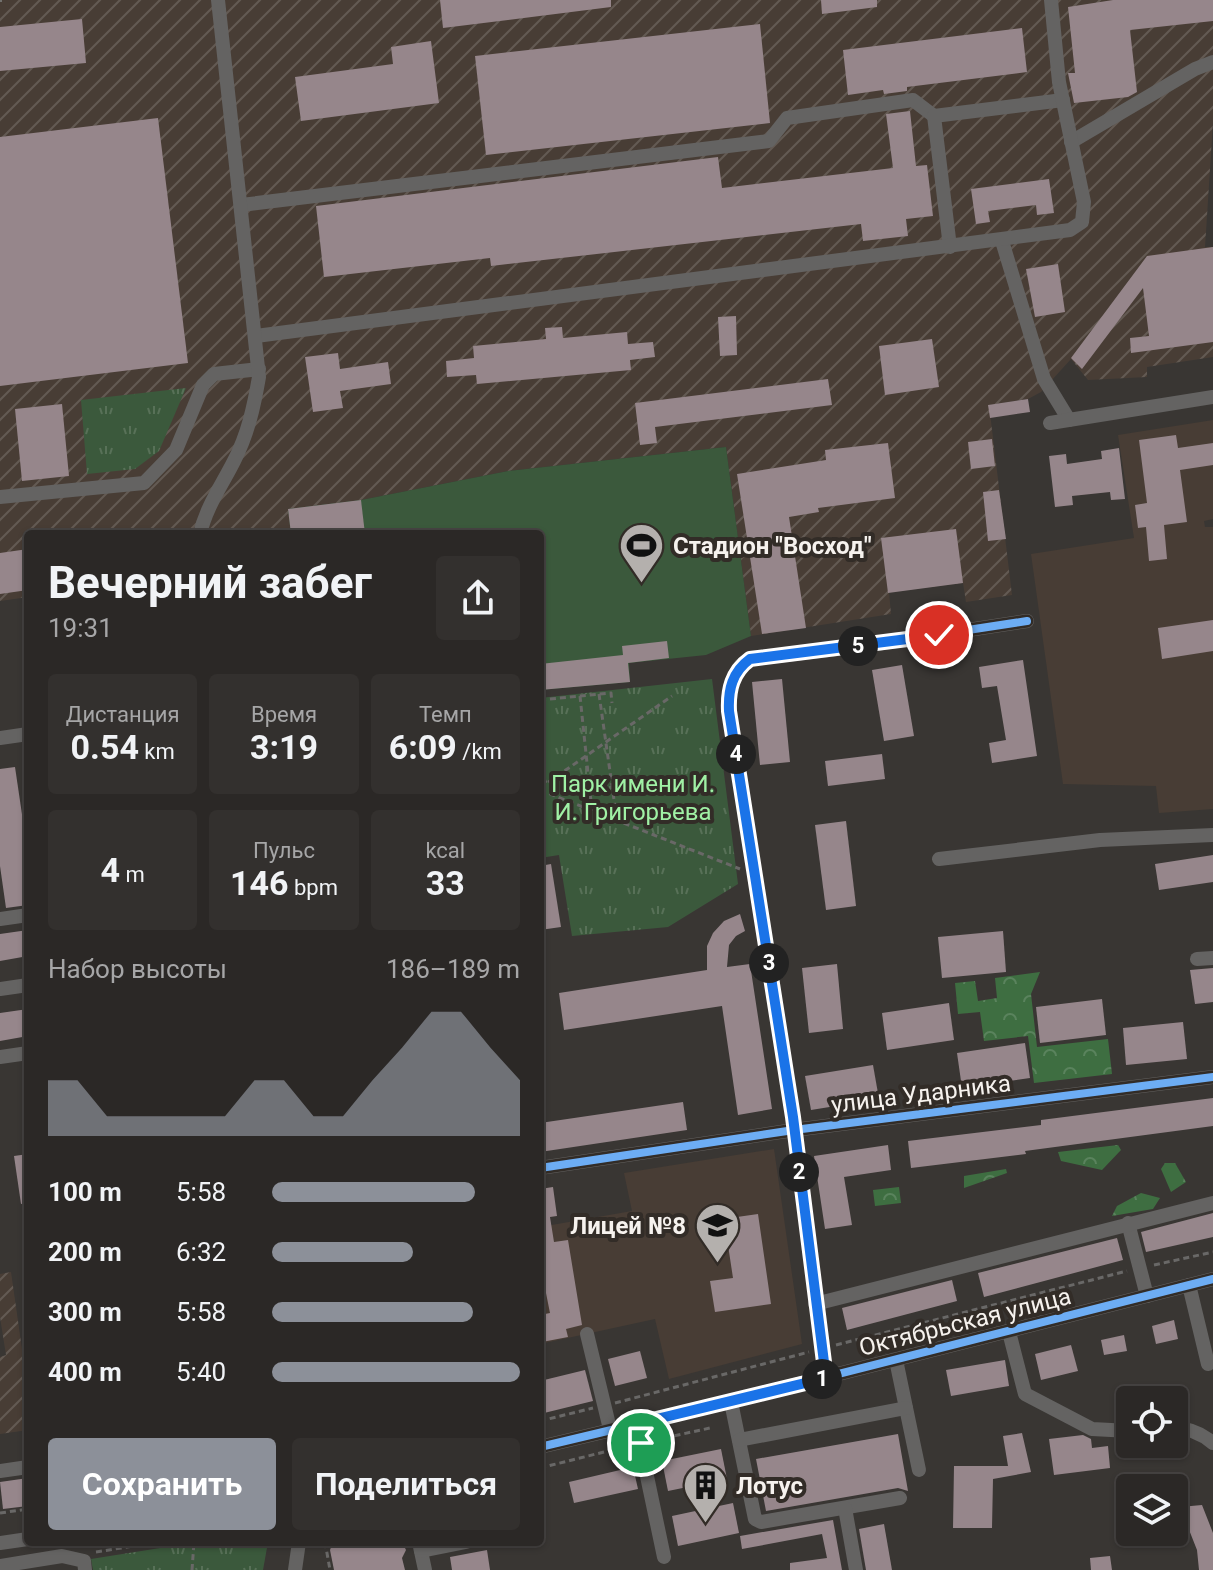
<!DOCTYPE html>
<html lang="ru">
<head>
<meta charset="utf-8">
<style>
  :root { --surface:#2b2826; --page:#33302e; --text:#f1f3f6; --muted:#a6a6a7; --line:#474443; --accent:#8c9099 }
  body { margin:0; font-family:Roboto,sans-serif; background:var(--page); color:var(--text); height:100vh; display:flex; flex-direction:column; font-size:30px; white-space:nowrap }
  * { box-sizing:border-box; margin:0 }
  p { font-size:26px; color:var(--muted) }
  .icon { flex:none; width:44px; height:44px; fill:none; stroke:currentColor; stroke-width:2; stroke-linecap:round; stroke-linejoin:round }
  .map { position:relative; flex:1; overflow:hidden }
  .side { position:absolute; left:24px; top:530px; width:520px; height:1016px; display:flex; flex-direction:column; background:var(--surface); border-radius:8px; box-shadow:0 2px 6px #0004,0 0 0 2px var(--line) }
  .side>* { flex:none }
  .buttons { position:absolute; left:1116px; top:1386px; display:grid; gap:16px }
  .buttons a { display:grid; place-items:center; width:72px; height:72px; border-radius:8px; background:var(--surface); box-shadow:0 2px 6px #0004,0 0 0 2px var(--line); font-size:40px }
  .pin { position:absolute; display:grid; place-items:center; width:68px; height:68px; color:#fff; margin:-34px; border:4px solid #fff; border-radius:50%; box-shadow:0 2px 8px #0007 }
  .km { position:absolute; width:40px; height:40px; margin:-20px; border-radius:50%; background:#222; color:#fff; font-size:22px; line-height:40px; text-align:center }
  .round { display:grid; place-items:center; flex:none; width:84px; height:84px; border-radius:8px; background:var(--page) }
  .head { display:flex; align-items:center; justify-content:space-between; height:136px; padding:0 24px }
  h1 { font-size:44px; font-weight:700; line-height:60px }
  .metrics { display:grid; grid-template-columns:repeat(3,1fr); gap:12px; height:136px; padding:8px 24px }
  .metrics div { display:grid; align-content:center; border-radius:8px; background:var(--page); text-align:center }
  .metrics b { font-size:34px; font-weight:700 }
  .metrics small { font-size:22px; font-weight:400 }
  .metrics p { font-size:22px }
  .chart { height:224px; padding:16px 24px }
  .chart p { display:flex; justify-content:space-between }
  .chart svg { width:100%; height:144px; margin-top:8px; fill:var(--accent); opacity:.7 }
  .cta { display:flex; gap:16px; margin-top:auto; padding:16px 24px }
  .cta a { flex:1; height:92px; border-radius:8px; background:var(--accent); color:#fff; font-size:32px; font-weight:700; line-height:92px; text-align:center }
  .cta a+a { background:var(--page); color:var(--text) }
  ul { padding:0 24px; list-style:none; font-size:26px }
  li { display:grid; grid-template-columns:128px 96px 1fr; align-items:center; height:60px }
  li i { height:20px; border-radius:10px; background:var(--accent) }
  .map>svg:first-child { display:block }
</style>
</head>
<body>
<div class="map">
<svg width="1213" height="1570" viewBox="0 0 1213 1570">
  <defs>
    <pattern id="industrial-furrows" width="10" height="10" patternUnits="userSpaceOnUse" patternTransform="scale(2)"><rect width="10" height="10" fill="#483d35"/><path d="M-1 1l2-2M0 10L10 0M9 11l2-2" fill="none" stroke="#635a53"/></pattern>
    <pattern id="grass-tufts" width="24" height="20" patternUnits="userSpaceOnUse" patternTransform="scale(2)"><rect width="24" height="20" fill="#3b593c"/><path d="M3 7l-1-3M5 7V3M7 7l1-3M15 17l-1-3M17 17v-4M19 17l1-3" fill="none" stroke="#587158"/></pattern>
    <pattern id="forest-crowns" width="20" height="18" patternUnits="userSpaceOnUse" patternTransform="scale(2)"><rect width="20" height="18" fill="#3e6e41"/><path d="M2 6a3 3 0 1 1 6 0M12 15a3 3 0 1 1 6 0" fill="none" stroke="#5a835d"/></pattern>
  </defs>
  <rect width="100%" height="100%" fill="#393633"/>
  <!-- built -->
  <g fill="#483d35">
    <polygon points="1213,420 1213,519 1204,521 1205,527 1213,527 1213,809 1159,813 1156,786 1063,784 1031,554 1134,538 1118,435"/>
    <polygon points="774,1149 802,1344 669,1379 655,1319 540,1344 540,1227 632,1211 624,1173"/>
  </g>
  <!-- industrial -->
  <g fill="url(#industrial-furrows)">
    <polygon points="0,0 1213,0 1213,122 1205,247 1213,247 1213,357 1147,367 1147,377 1088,380 1071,359 1041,392 1028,399 989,405 1012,595 966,602 963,583 889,592 891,614 751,636 726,447 508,471 361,500 288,509 291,534 28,534 28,597 0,601"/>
    <polygon points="11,1272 22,1349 28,1348 28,1430 0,1434 0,1357 6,1355 0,1317 0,1274"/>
  </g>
  <!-- grass -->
  <g fill="url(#grass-tufts)">
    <polygon points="186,388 159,451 135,469 87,474 81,400"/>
    <polygon points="712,679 738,884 668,927 572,936 559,855 540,858 540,698"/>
    <polygon points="198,1542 268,1542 263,1570 93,1570 91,1559"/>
  </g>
  <!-- forest -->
  <g fill="url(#forest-crowns)">
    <polygon points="1040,972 1031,994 1037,1047 1108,1039 1112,1074 1034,1083 1028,1036 984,1041 980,1012 958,1014 955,983 975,981 978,1001 997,998 995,978"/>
    <polygon points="1118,1145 1121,1150 1102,1170 1061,1161 1058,1152"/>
    <polygon points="1165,1163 1175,1163 1186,1182 1171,1192 1161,1169"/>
    <polygon points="1006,1169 1007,1173 964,1188 964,1176"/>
    <polygon points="899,1187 901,1203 875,1206 873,1190"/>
    <polygon points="1141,1193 1160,1198 1153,1209 1112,1216 1117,1206"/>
  </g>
  <!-- pitch -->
  <polygon fill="#3b593c" points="726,447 751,636 706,655 629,663 630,682 540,690 540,534 291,534 288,509 361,500 508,471"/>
  <!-- building -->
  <g fill="#96868b">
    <polygon points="440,0 611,0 611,7 443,28"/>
    <polygon points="821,0 877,0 877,7 822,14"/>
    <polygon points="1113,0 1213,0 1213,21 1130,30 1137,92 1128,97 1074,103 1068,73 1075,73 1068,7"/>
    <polygon points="82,19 86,63 0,71 0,27"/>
    <polygon points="760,24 770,123 486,155 475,56"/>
    <polygon points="1022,28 1027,72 907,87 907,91 884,94 883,90 848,95 843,50"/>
    <polygon points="431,41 439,103 301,121 295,77 393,64 391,47"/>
    <polygon points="910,111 916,166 927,165 933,216 906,219 908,236 863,241 861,224 491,266 490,258 324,277 316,206 718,157 722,188 893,168 886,114"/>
    <polygon points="158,118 188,363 0,386 0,137"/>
    <polygon points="1049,179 1054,213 1037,215 1036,205 988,211 990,222 976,224 971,189"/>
    <polygon points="1213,247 1213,342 1131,353 1130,338 1149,336 1143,288 1082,369 1071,358 1147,256"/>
    <polygon points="1058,264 1065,312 1035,317 1026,269"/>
    <polygon points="736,316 737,355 720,356 718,317"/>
    <polygon points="562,327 563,338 627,332 628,344 653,342 655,357 630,360 631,370 477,384 476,375 447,377 446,361 474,358 473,346 546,339 545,328"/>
    <polygon points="932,339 939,387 885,395 879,346"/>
    <polygon points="338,353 340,369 388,362 391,384 340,391 343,408 313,412 305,357"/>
    <polygon points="828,379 832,405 655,427 657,443 640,445 635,403"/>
    <polygon points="1028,399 1030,412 990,418 988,405"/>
    <polygon points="62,404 69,476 22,481 15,409"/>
    <polygon points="1176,435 1178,448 1213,443 1213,465 1180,470 1187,522 1164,525 1167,559 1149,561 1146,527 1138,528 1135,505 1147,503 1139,440"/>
    <polygon points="992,439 995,466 971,469 968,442"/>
    <polygon points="888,443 895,498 818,508 819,512 789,517 806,628 762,634 737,474 826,460 825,450"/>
    <polygon points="1119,448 1125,499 1111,500 1110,492 1072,496 1073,505 1055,507 1049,456 1066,454 1067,464 1102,459 1101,451"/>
    <polygon points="999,490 1006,539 988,541 983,492"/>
    <polygon points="361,500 365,534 291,534 288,509"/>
    <polygon points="956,529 963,583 888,593 881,538"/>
    <polygon points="28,549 28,590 0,594 0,553"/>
    <polygon points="1213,620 1213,651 1162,659 1158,628"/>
    <polygon points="667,641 669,658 628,663 630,682 540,690 540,664 623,655 622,646"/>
    <polygon points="1023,660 1037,756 992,763 989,743 1006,740 997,686 982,688 979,667"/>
    <polygon points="902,665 914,736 884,741 872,670"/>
    <polygon points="782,679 790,762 760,765 752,682"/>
    <polygon points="882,754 885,779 828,786 825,761"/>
    <polygon points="15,767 28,855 28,905 6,908 0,866 0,769"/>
    <polygon points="846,821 856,906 826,910 815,825"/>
    <polygon points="1213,855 1213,882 1159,890 1155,864"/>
    <polygon points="551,864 561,927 540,930 540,866"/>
    <polygon points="740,914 745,931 736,936 729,945 727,967 750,964 772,1109 738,1115 722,1006 564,1030 559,993 707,970 707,946 713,933 724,921"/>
    <polygon points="28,930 28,956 0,961 0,934"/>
    <polygon points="1003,931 1006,972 942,978 938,937"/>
    <polygon points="837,964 843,1029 809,1033 802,968"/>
    <polygon points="1213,968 1213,1002 1195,1004 1190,970"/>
    <polygon points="1102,999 1106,1035 1040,1043 1036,1007"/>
    <polygon points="949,1003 954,1040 887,1050 882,1013"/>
    <polygon points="28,1009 28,1036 0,1041 0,1013"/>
    <polygon points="1183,1022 1187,1059 1126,1065 1123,1028"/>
    <polygon points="1025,1043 1030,1078 962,1088 957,1053"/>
    <polygon points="873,1065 879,1099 811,1110 805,1076"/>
    <polygon points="1213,1098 1213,1126 1025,1151 1026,1154 911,1168 908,1141 1041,1125 1041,1120"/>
    <polygon points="683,1102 687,1130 540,1152 540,1123"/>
    <polygon points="888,1145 891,1170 844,1177 852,1225 825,1229 814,1156"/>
    <polygon points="28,1154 28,1203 21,1204 14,1156"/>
    <polygon points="553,1187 557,1216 550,1217 554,1242 568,1240 582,1325 566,1329 568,1337 542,1342 540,1315 550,1313 540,1263 540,1189"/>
    <polygon points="1213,1213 1213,1237 1146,1252 1141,1232"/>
    <polygon points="758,1214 771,1304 715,1312 710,1281 733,1278 728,1245 706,1248 702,1222"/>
    <polygon points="1117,1238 1123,1260 984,1297 978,1273"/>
    <polygon points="952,1280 957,1301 847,1330 842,1308"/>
    <polygon points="1174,1320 1178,1339 1156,1344 1152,1326"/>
    <polygon points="1124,1335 1127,1351 1104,1355 1101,1340"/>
    <polygon points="1071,1345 1078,1371 1041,1380 1035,1354"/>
    <polygon points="640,1351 647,1378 615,1386 608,1359"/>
    <polygon points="1005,1360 1009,1386 951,1396 946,1370"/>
    <polygon points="585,1370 593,1401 540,1414 540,1381"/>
    <polygon points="1022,1433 1031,1472 993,1479 992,1528 953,1528 954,1466 1008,1466 1003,1436"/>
    <polygon points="898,1434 908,1491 898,1488 766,1511 756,1459"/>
    <polygon points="1083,1435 1091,1439 1092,1448 1108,1446 1110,1468 1054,1475 1049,1439"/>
    <polygon points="721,1449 727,1479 668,1491 662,1461"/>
    <polygon points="633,1467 638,1489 574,1503 569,1482"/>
    <polygon points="28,1478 28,1506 3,1509 0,1482"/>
    <polygon points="733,1503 739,1533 678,1546 672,1516"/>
    <polygon points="1202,1505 1213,1533 1213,1570 1199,1570 1197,1550 1180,1507"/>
    <polygon points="833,1520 842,1570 790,1570 790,1563 827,1558 822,1534 742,1549 740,1536"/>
    <polygon points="884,1524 892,1570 866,1570 859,1529"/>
    <polygon points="333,1542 402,1542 406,1550 402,1558 405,1570 334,1570 330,1550"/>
    <polygon points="487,1550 490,1570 452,1570 450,1557"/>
    <polygon points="1110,1556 1112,1570 1091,1570 1090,1558"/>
  </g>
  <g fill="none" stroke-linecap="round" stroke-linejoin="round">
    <!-- path -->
    <g stroke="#696867" stroke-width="3" stroke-dasharray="6 4" stroke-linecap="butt">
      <polyline points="599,694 617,821"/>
      <polyline points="580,696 592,811"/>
      <polyline points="540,700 611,693 612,703"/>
      <polyline points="540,770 546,783"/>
      <polyline points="540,788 672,696"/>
      <polyline points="540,790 740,869"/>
      <polyline points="1154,1265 1213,1252"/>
      <polyline points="836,1345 1127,1271"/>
      <polyline points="615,1403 809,1352"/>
      <polyline points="540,1421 593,1408"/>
      <polyline points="655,1440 710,1428"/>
      <polyline points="540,1468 628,1446"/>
      <polyline points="0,1513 28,1509"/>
      <polyline points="325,1542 330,1570"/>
      <polyline points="96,1552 159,1542"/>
      <polyline points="192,1570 194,1542"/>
    </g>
    <!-- minor -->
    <g stroke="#646362" stroke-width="14">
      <polyline points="1071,142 1195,69 1213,62"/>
      <polyline points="241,205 769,141 787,118 913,100 934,116"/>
      <polyline points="1002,241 1044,379 1069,420"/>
      <polyline points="950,247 934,116 1063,100"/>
      <polyline points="256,336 1070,230 1082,222 1084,202 1059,82 1051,0"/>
      <polyline points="1050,423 1213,397"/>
      <polyline points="0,497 144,483 176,450 203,385 214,374 259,369"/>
      <path d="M200,534C206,507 222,485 234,461C248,434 254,406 259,377L218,0"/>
      <polyline points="0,738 28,734"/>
      <polyline points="939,859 1100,840 1213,835"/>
      <polyline points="0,919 28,915"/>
      <polyline points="1197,959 1213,958"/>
      <polyline points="0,989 28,985"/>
      <polyline points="0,1057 28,1053"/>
      <polyline points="540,1168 794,1130 1213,1077"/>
      <polyline points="1128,1223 1147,1296"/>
      <polyline points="1189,1285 1208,1364"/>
      <polyline points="815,1304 1213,1203"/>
      <polyline points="1009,1332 1025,1394 1092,1429 1130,1431"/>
      <polyline points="587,1334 610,1429"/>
      <polyline points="896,1360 919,1470"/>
      <polyline points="826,1378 793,1117 729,711 728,699 732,681 741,665 750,659 863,646 1027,621"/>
      <polyline points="731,1402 755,1519 761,1522 900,1498"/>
      <polyline points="636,1424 664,1557"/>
      <path d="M1174,1428C1189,1428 1201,1433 1213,1443"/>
      <polyline points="739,1440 906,1408"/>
      <polyline points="540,1447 704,1408 1213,1279"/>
      <polyline points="0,1471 28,1467"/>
      <polyline points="845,1508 856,1570"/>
      <polyline points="419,1542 425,1570"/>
      <polyline points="0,1543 28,1539"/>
      <polyline points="421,1551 466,1542"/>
      <polyline points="0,1566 62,1556 84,1561 85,1570"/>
      <polyline points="295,1570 299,1542"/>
    </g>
    <!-- rail -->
    <polyline stroke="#72716e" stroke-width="4" stroke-dasharray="10 10" stroke-linecap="butt" points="0,0 2,0"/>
    <defs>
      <g id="cycleway">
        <polyline points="540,1168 794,1130 1213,1077"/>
        <polyline points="826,1378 793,1117 729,711 728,699 732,681 741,665 750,659 863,646 1027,621"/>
        <polyline points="540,1447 704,1408 1213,1279"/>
      </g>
    </defs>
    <!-- cycleway casing -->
    <use href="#cycleway" stroke="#322c27" stroke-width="13"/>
    <!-- cycleway -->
    <use href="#cycleway" stroke="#6dadf4" stroke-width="8"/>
  </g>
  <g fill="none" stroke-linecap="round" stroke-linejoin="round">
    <defs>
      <path id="route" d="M641,1443L636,1424L826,1378L793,1117L729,711C728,690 732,672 750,659L939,635"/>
    </defs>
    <!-- route casing -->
    <use href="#route" stroke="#fff" stroke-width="16"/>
    <!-- route -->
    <use href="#route" stroke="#1a73e8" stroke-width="10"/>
  </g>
  <!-- icons -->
  <defs>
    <symbol id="stadium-pin" viewBox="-11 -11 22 30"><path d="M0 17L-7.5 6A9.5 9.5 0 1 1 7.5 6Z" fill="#b4b0ad" stroke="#322c27"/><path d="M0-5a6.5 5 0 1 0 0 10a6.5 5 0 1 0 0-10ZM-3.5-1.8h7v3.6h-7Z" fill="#111"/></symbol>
    <symbol id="school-pin" viewBox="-11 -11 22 30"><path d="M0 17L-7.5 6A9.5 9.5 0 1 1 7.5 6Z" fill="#b4b0ad" stroke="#322c27"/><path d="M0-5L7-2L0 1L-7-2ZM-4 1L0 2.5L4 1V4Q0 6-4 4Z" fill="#111"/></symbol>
    <symbol id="building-pin" viewBox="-11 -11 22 30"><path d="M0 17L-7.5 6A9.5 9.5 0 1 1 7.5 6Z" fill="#b4b0ad" stroke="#322c27"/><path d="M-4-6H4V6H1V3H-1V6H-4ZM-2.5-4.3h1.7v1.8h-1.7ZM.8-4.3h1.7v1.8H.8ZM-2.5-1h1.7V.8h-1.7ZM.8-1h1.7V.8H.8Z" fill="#111"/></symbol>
  </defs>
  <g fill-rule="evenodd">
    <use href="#stadium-pin" x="616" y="520" width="51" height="69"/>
    <use href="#school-pin" x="692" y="1200" width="51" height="69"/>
    <use href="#building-pin" x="680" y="1460" width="51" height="69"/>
  </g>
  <g text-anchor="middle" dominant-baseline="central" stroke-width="8" stroke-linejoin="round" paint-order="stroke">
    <!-- poi labels -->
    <g font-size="24" font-weight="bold" fill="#f6f2ee" stroke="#322c27" text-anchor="start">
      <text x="673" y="546">Стадион "Восход"</text>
      <text x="686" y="1226" text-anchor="end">Лицей №8</text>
      <text x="736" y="1486">Лотус</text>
    </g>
    <!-- park labels -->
    <g font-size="24" fill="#a0f1a5" stroke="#322c27">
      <text x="633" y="784">Парк имени И.<tspan x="633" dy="28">И. Григорьева</tspan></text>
    </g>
    <!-- street labels -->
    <g font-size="24" fill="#f6f2ee" stroke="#322c27">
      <text transform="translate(921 1094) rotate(-7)">улица Ударника</text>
      <text transform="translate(965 1322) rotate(-14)">Октябрьская улица</text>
    </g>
  </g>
</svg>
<div class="buttons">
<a><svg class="icon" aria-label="locate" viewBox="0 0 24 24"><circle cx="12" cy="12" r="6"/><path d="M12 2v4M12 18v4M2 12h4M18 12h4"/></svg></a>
<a><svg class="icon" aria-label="layers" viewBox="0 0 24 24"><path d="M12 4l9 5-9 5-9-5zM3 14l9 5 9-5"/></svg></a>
</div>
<div class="pin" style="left:641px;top:1443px;background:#1e9e55"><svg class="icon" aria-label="arrive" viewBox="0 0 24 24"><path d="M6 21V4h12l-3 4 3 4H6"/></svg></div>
<div class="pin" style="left:939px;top:635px;background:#d93025"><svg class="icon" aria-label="check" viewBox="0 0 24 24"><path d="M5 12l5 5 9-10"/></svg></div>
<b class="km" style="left:822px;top:1379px">1</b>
<b class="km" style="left:799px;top:1172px">2</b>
<b class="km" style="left:769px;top:963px">3</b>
<b class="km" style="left:736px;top:754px">4</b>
<b class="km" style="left:858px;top:646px">5</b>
<section class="side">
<div class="head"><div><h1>Вечерний забег</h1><p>19:31</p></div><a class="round"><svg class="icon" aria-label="share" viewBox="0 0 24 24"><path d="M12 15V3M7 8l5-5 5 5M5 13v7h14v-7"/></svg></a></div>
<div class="metrics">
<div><p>Дистанция</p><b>0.54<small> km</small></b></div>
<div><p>Время</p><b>3:19</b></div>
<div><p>Темп</p><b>6:09<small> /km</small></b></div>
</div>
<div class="metrics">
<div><b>4<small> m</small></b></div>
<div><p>Пульс</p><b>146<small> bpm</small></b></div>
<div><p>kcal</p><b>33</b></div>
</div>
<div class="chart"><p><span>Набор высоты</span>186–189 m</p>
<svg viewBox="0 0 160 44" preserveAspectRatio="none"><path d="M0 44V27L10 27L20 38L30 38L40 38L50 38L60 38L70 27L80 27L90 38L100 38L110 27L120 17L130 6L140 6L150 17L160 27V44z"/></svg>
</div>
<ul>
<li><b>100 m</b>5:58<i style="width:82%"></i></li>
<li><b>200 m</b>6:32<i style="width:57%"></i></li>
<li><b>300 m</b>5:58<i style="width:81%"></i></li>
<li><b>400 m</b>5:40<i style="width:100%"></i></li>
</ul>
<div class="cta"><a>Сохранить</a><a>Поделиться</a></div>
</section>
</div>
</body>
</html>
